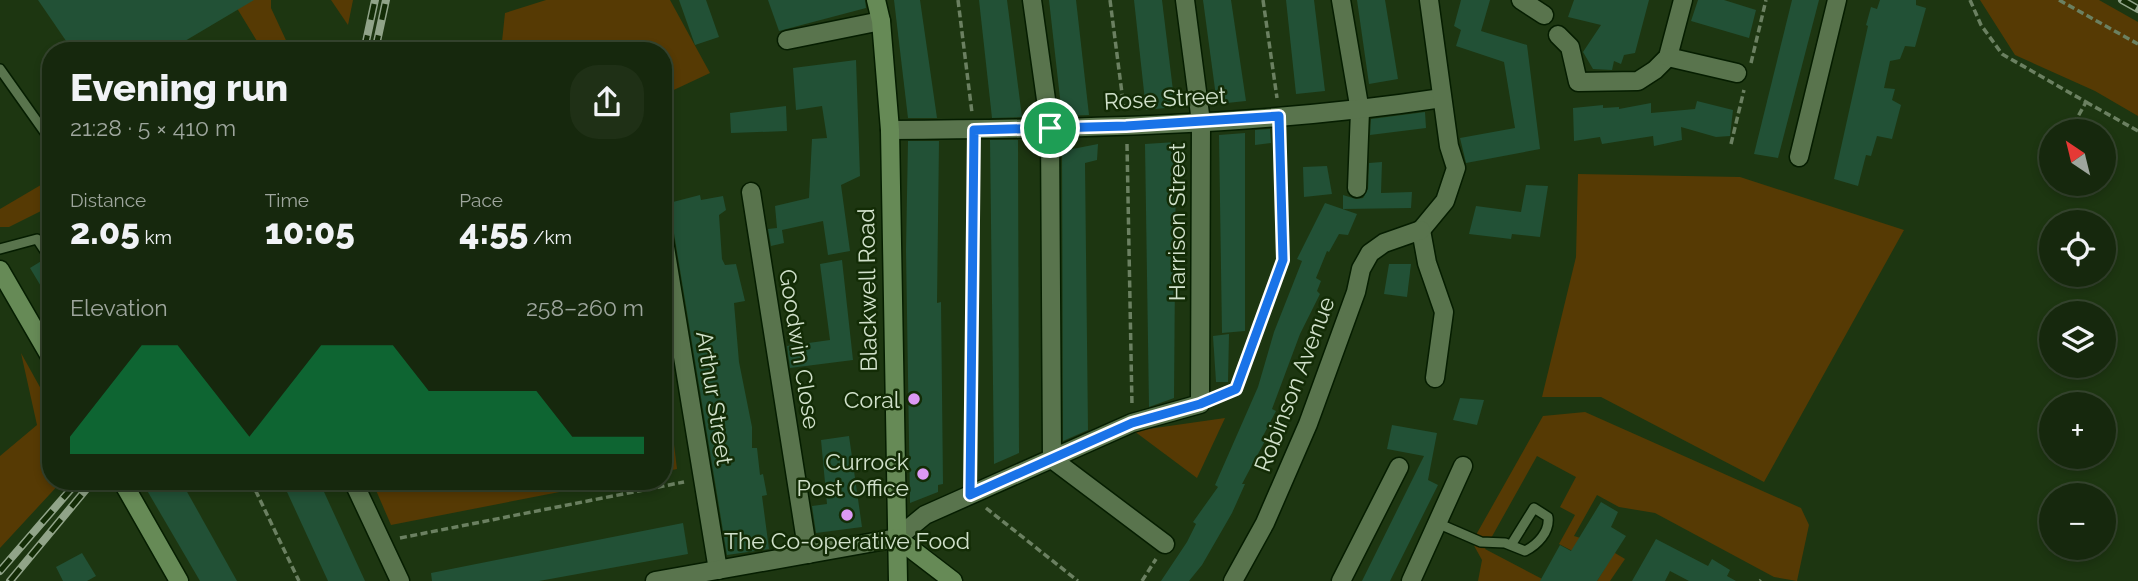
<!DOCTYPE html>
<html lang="en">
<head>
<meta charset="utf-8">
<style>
  :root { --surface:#16280d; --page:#1f3016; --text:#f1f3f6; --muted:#9ea69d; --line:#35442e; --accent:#0b8043 }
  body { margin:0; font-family:Raleway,sans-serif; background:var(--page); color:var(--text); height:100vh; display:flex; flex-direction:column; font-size:26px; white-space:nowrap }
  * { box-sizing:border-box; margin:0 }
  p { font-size:23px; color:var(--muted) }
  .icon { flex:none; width:38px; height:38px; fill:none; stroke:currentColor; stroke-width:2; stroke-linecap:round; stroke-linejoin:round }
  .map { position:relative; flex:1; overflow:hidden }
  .side { position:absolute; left:42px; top:42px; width:630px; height:448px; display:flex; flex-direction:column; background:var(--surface); border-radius:28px; box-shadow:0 4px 10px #0003,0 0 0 2px var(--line) }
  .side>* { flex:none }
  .needle { width:46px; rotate:325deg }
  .fabs { position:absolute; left:2039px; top:119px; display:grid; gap:14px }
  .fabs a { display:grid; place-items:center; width:77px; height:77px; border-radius:50%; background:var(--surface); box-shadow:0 4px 10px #0003,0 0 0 2px var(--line); font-size:35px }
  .pin { position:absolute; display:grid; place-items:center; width:60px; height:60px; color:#fff; margin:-30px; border:4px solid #fff; border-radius:50%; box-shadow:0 2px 7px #0007 }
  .round { display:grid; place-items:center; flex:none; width:74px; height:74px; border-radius:28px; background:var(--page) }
  .headline { display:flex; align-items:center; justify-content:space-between; height:119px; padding:0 28px }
  h1 { font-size:38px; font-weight:800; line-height:52px }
  .metrics { display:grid; grid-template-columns:repeat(3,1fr); gap:10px; height:119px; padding:7px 28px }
  .metrics div { display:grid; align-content:center }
  .metrics b { font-size:35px; font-weight:800 }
  .metrics small { font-size:19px; font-weight:400 }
  .metrics p { font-size:19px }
  .chart { height:196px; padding:14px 28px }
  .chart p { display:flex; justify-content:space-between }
  .chart svg { width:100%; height:126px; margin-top:7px; fill:var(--accent); opacity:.7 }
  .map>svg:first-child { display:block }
</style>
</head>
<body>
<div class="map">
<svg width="2138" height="581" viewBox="0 0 2138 581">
  <rect width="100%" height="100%" fill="#1d3611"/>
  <!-- green -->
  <g fill="#563a04">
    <polygon points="232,0 271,0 271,8 291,51 263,51"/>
    <polygon points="331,0 353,0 348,25"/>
    <polygon points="546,0 670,0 710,73 663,95 663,51 501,51 505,13"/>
    <polygon points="1980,0 2099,0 2138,22 2138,116 2095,91 2015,55"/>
    <polygon points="1578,174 1740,177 1904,230 1764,482 1601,397 1542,397 1576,257"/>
    <polygon points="51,179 51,206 9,227 0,227 0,209"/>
    <polygon points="21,353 51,407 51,481 62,481 0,548 0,456 37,425"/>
    <polygon points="663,354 677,469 663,472"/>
    <polygon points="1585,412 1801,508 1809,525 1797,581 1774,577 1655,513 1619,507 1597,495 1574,536 1600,544 1625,559 1610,581 1597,581 1605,568 1559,544 1575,515 1560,507 1576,477 1537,456 1485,549 1546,581 1478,581 1482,560 1472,542 1543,416"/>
    <polygon points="1225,418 1197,478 1134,431"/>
    <polygon points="372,481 616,481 391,525"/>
  </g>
  <!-- building -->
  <g fill="#225136">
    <polygon points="38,0 254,0 168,51 73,51"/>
    <polygon points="679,0 706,0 719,37 695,45"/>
    <polygon points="768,0 865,0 866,8 779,31"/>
    <polygon points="894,0 920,0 937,118 908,118"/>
    <polygon points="979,0 1007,0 1022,117 992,118"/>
    <polygon points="1049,0 1076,0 1089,115 1062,116"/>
    <polygon points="1134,0 1162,0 1175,107 1146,110"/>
    <polygon points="1203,0 1231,0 1246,101 1217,104"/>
    <polygon points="1286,0 1314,0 1325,91 1296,94"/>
    <polygon points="1357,0 1385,0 1398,79 1369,84"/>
    <polygon points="1461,0 1490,0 1481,31 1527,45 1540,149 1466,163 1460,138 1515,128 1504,62 1456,46 1461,30 1454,26"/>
    <polygon points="1574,0 1649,0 1635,53 1624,55 1621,64 1614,61 1612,70 1593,69 1583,52 1601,25 1568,17"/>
    <polygon points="1698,0 1724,0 1756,10 1749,38 1691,21"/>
    <polygon points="1792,0 1819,0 1778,158 1754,154"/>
    <polygon points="1880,0 1916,0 1916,5 1926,8 1915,47 1905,46 1900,59 1890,61 1884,88 1895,89 1892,100 1901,105 1892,139 1877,136 1871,156 1866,155 1858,186 1834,179 1868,26 1866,25 1871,7 1877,9"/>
    <polygon points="856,60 860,176 841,185 850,251 828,255 823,221 782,230 784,243 771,246 768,229 777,228 775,206 809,198 812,139 827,138 822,106 796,110 793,68"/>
    <polygon points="1697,101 1733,110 1730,136 1716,137 1681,127 1682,140 1654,146 1653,136 1602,144 1600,137 1574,141 1573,108 1603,105 1603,108 1619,107 1619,109 1651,103 1651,113 1695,109"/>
    <polygon points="786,106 787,131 731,133 730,113"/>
    <polygon points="1425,112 1426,128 1370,135 1371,119"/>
    <polygon points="1270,129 1271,143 1255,145 1255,130"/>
    <polygon points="1245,133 1245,331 1222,333 1219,135"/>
    <polygon points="990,140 1018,140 1019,453 994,464"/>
    <polygon points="908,141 939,141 937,303 941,302 943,484 938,485 938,492 910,503 906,250"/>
    <polygon points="1176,142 1174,398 1149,407 1145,144"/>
    <polygon points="1098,144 1097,160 1085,163 1088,430 1063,441 1062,151"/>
    <polygon points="1382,162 1381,193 1412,192 1411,208 1343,209 1343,195 1356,199 1363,198 1368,189 1369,163"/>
    <polygon points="1327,166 1332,194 1304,197 1303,167"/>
    <polygon points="1526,185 1548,186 1540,237 1512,234 1511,239 1469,234 1476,206 1521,212"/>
    <polygon points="700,195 701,200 723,196 726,210 719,215 722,259 725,265 736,264 745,301 734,303 739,362 752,427 752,448 757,448 760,475 763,474 767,495 762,496 769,549 727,555 669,203"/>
    <polygon points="1325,203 1357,214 1348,235 1339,234 1329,252 1327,251 1316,278 1321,281 1317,291 1320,294 1300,334 1272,409 1276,411 1263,436 1266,439 1242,484 1245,484 1232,513 1202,565 1189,581 1161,581 1187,542 1196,524 1193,522 1218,487 1215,485 1258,387 1274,332 1302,261 1297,259"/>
    <polygon points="43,260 51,264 51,303 30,268"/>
    <polygon points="842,260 853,360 790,368 787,346 830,340 820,264"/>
    <polygon points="1389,264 1411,264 1407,297 1384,294"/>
    <polygon points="1229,334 1228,382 1216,382 1213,336"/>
    <polygon points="1460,398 1484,400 1477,425 1453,420"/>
    <polygon points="1392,425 1437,433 1428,480 1438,485 1390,581 1362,581 1424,456 1387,449"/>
    <polygon points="849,436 862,527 816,533 812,506 827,504 821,440"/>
    <polygon points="154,481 181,481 237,581 200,581 145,487"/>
    <polygon points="282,481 319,481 365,581 328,581"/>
    <polygon points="1601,502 1618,512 1611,527 1626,536 1597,581 1540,581 1560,545 1571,551"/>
    <polygon points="683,523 688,554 539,581 432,581 431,573"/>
    <polygon points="1656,539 1708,566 1712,559 1730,570 1727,576 1736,581 1689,581 1670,571 1665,581 1632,581"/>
    <polygon points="82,553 96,576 87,581 63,581 56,567"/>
  </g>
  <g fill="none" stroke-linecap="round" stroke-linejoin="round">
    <defs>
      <g id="lane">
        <polyline points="0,69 51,141"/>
        <polyline points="0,249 37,239 49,257"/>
        <path d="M1437,523L1481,542L1505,543L1525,551C1537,545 1550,532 1548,517L1534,508L1511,545"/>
      </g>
      <g id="street">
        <polyline points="1032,0 1050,128 1052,459 1165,544"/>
        <polyline points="1341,0 1360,111 1357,188"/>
        <polyline points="1521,0 1544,15"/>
        <polyline points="1558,35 1570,47 1578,82 1638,81 1655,70 1668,57 1683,0"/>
        <polyline points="787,40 881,21"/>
        <polyline points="1668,57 1737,73"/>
        <path d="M890,130C1074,129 1260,126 1442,98"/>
        <polyline points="1799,157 1837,0"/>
        <polyline points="751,192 808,554"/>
        <polyline points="1421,230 1445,201 1456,168 1449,146 1429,0"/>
        <polyline points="1421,230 1427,263 1444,312 1435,378"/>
        <polyline points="663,235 718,570"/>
        <polyline points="353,481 400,581"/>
        <polyline points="655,581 897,538 925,515 1132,423 1200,404 1201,122 1185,0"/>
        <polyline points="1233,581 1265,523 1308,424 1356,292 1361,269 1370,253 1384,243 1421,230"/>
        <polyline points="1341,581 1399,467"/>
        <polyline points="1411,581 1463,466"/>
      </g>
      <g id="secondary">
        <polyline points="876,0 881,21 890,130 898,581"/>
        <polyline points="0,270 51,358"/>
        <polyline points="122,481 179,581"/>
        <polyline points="897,538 953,581"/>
      </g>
    </defs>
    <!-- lane casing -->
    <use href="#lane" stroke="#051d00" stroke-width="12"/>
    <!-- street casing -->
    <use href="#street" stroke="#051d00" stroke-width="21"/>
    <!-- secondary casing -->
    <use href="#secondary" stroke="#051d00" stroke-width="21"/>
    <!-- path -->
    <g stroke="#6b8061" stroke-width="3.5" stroke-dasharray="7 3.5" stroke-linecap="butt">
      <polyline points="958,0 972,113"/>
      <polyline points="1110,0 1124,109"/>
      <polyline points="1263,0 1277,98"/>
      <polyline points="1970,0 1981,25 2002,54 2086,102 2070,131"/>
      <polyline points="2059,0 2138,44"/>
      <polyline points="1751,63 1766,0"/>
      <polyline points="2086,102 2138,131"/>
      <polyline points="1127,144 1132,406"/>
      <polyline points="1731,144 1744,90"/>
      <polyline points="1218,397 1236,389 1283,260 1280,134"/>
      <polyline points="970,476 974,148"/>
      <polyline points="251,481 299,581"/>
      <polyline points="986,508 1078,581"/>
      <polyline points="400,538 684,482"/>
      <polyline points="1142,581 1156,559"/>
      <polyline points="1760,581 1761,580"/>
    </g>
    <!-- lane -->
    <use href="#lane" stroke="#59744d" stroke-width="9"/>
    <!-- street -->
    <use href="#street" stroke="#59744d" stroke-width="18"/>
    <!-- secondary -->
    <use href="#secondary" stroke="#668a56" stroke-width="18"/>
    <defs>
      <g id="rail">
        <polyline points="2122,0 2138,9"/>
        <polyline points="364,51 375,0"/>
        <polyline points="375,51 386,0"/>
        <polyline points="0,571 78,481"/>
        <polyline points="10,581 93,481"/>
      </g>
    </defs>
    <!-- rail casing -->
    <use href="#rail" stroke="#91a489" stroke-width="8"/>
    <!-- rail -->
    <use href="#rail" stroke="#132c06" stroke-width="5" stroke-dasharray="16" stroke-linecap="butt"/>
  </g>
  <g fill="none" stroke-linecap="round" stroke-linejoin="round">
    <defs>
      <polygon id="route" points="1279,116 1283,260 1236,389 1200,404 1132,423 970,495 974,130 1126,126"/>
    </defs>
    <!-- route casing -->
    <use href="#route" stroke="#fff" stroke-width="14"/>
    <!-- route -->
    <use href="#route" stroke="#1a73e8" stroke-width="9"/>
  </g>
  <!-- markers -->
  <g fill="#dc99f4" stroke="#132c06" stroke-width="2.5">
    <circle cx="914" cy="399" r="7"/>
    <circle cx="923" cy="474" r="7"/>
    <circle cx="847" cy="515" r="7"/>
  </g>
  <g text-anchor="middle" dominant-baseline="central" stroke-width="5" stroke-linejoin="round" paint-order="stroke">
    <!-- street labels -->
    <g font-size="23" fill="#d1e1cb" stroke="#132c06">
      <text transform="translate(1165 98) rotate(-3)">Rose Street</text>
      <text transform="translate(1176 222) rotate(-90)">Harrison Street</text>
      <text transform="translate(867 290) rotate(-91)">Blackwell Road</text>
      <text transform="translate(800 349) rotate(81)">Goodwin Close</text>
      <text transform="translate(1294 384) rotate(-69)">Robinson Avenue</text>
      <text transform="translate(715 398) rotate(81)">Arthur Street</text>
    </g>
    <!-- poi labels -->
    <g font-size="23" fill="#d1e1cb" stroke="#132c06" text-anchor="end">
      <text x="900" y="399">Coral</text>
      <text x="909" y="461">Currock<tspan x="909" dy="26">Post Office</tspan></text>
      <text x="847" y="540" text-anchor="middle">The Co-operative Food</text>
    </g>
  </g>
</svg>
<div class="fabs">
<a><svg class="needle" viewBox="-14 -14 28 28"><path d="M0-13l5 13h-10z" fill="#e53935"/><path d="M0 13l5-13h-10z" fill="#9ea69d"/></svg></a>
<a><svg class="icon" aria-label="locate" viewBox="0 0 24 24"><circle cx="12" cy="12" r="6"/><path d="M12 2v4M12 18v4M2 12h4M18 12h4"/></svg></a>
<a><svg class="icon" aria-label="layers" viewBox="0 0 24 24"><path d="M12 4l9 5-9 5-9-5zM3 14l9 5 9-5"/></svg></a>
<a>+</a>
<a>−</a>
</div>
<div class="pin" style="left:1050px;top:128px;background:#1e9e55"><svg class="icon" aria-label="arrive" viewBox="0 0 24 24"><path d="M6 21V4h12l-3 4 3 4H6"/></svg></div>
<section class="side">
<div class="headline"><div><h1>Evening run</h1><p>21:28 · 5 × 410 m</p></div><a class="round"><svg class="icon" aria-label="share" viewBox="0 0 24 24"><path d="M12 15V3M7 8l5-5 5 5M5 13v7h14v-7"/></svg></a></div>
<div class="metrics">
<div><p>Distance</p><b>2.05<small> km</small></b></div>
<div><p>Time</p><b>10:05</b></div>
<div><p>Pace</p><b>4:55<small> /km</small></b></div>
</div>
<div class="chart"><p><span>Elevation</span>258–260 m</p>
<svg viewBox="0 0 160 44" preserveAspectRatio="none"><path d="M0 44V38L10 22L20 6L30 6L40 22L50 38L60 22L70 6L80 6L90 6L100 22L110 22L120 22L130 22L140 38L150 38L160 38V44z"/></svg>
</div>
</section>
</div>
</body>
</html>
